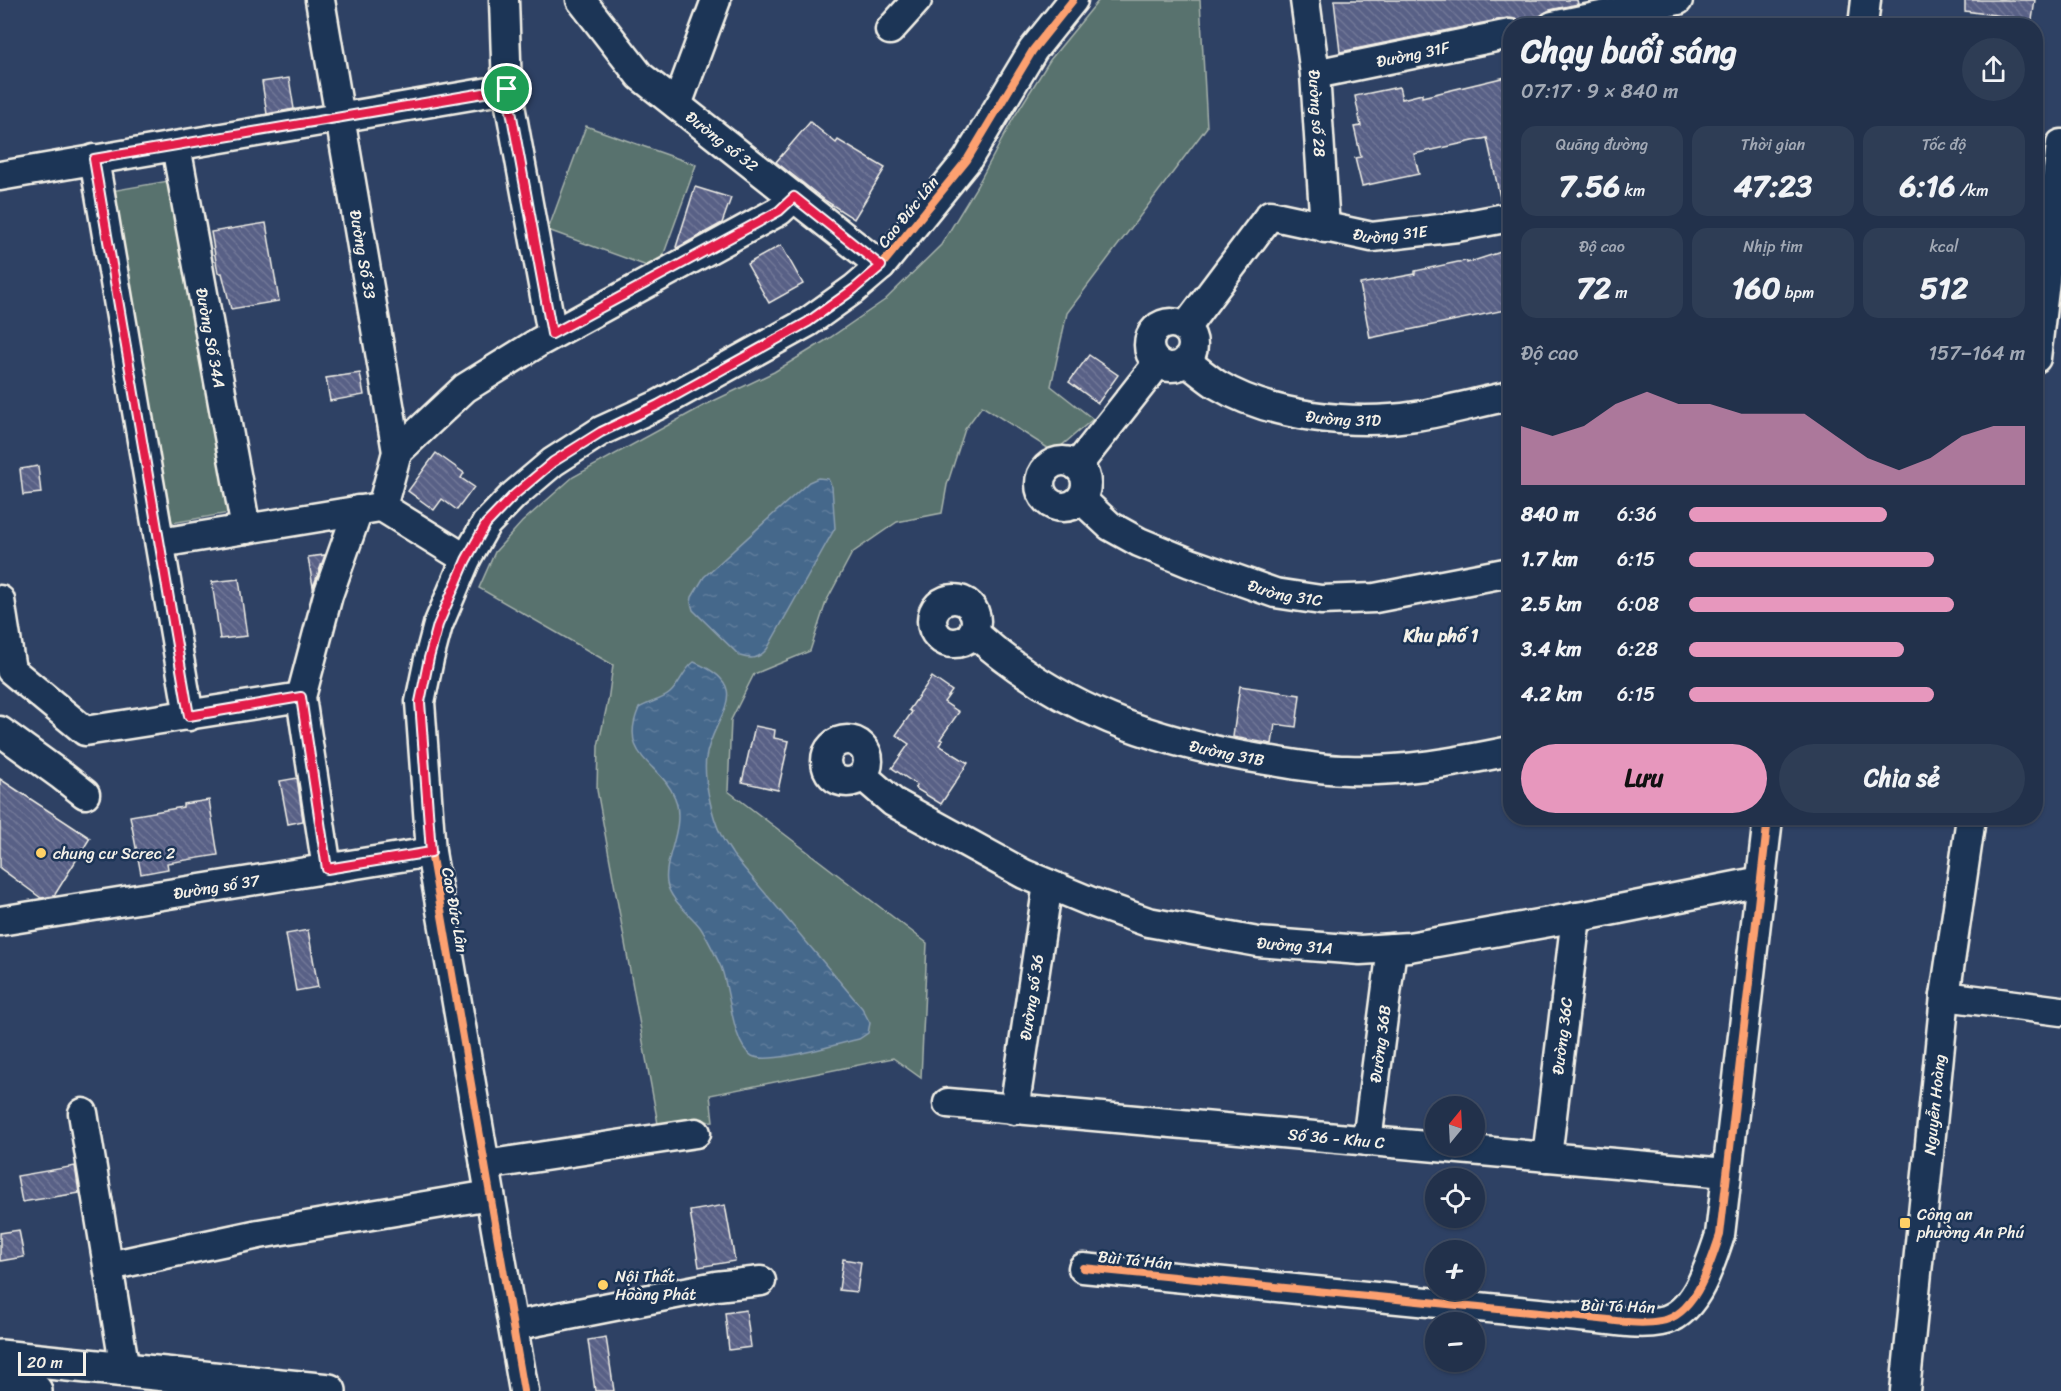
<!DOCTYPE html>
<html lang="vi">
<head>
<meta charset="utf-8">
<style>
  :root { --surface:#22314b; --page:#2e3d55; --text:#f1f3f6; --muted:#a2a9b5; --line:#3f4c63; --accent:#e797bd }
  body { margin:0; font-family:Sriracha,sans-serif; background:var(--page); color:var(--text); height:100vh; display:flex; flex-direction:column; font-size:22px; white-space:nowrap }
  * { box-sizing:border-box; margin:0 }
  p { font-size:20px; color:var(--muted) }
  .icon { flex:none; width:33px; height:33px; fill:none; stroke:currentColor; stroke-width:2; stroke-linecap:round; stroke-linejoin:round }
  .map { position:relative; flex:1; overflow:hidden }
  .sheet { position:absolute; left:1503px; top:18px; width:540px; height:807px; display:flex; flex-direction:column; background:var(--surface); border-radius:24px; box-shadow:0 2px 4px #0004,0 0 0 2px var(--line) }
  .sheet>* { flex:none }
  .needle { width:39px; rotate:18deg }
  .buttons { position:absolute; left:1425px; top:1096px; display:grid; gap:12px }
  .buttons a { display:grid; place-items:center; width:60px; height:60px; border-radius:50%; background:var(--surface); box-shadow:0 2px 4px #0004,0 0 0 2px var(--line); font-size:30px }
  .scale { position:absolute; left:18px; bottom:15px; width:68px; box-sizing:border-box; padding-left:6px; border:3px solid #f4f1e8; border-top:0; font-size:16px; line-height:21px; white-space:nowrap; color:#f4f1e8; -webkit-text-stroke:4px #1d3557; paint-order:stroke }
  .pin { position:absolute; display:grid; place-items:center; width:51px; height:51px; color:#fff; margin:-26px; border:3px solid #fff; border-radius:50%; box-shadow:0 2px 6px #0007 }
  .round { display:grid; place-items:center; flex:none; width:63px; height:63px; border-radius:32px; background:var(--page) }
  .summary { display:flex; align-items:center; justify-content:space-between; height:102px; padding:0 18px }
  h1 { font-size:33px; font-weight:700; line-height:45px }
  .metrics { display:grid; grid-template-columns:repeat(3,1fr); gap:9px; height:102px; padding:6px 18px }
  .metrics div { display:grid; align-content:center; border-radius:15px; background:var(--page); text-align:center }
  .metrics b { font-size:30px; font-weight:700 }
  .metrics small { font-size:16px; font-weight:400 }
  .metrics p { font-size:16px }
  .chart { height:168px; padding:12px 18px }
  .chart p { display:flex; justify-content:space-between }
  .chart svg { width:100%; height:108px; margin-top:6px; fill:var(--accent); opacity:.7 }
  .primary-button { display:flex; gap:12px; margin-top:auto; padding:12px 18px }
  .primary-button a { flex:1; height:69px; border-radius:36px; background:var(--accent); color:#111; font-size:24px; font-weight:700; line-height:69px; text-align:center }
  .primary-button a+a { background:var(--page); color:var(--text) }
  ul { padding:0 18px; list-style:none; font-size:20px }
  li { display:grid; grid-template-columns:96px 72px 1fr; align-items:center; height:45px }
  li i { height:15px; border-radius:8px; background:var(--accent) }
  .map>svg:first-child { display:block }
</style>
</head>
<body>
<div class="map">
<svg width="2061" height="1391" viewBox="0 0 2061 1391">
  <defs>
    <pattern id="water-ripples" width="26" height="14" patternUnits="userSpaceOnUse" patternTransform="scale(1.5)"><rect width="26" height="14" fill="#44678b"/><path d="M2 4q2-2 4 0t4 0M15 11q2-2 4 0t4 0" fill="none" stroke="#607d9b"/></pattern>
    <pattern id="building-back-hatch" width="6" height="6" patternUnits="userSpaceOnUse" patternTransform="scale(1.5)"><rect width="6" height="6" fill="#586086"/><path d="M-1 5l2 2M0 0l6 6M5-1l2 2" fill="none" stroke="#717797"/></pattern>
  </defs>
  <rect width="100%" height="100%" fill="#2e4164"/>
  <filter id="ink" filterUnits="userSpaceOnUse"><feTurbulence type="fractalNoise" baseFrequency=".0167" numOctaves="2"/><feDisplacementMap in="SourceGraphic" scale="12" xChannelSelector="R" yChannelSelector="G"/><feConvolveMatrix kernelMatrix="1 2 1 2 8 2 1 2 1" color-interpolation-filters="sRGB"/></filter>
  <g filter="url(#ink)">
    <!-- park -->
    <g fill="#59726e" stroke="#a6b2ab" stroke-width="1.5">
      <polygon points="1099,0 1200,0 1207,127 1067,313 1051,386 1093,419 1054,452 982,406 965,429 947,485 942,513 897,522 852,553 826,602 810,651 754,674 731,720 728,791 927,943 921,1078 893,1058 710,1095 713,1121 658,1124 597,790 598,746 608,701 613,665 479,588 495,552 522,522 573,477 705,405 774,372 828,339 885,300 941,245 977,186 1013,119 1050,60"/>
      <polygon points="586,126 696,165 658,270 548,230"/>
      <polygon points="168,181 229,513 172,523 111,191"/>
    </g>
    <!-- water -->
    <g fill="url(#water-ripples)" stroke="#8a9eb0" stroke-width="1.5">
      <path d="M818,478L828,479L832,487L835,528L767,649C759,658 753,660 740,656L693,610L691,603L692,597L704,577L809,482Z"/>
      <path d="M694,662C758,688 712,716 706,758C703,778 712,817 721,835C724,842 729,848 733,855L862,1008L870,1023L868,1033L859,1039C836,1044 770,1065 752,1056C732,1045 730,989 721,967C715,954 708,939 700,927C690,914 670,900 667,883C663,858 686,828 675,798C662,763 617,758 639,708C649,702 662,700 670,693C680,684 683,670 694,662Z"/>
    </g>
    <!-- building -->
    <g fill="url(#building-back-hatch)" stroke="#f4f1e8" stroke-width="1.5">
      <polygon points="1334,0 1577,0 1578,4 1550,10 1540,16 1519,20 1507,18 1340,52"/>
      <polygon points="1965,0 2035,0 2032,20 1965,11"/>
      <polygon points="1510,76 1510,201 1501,202 1487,138 1414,154 1419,174 1362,186 1355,158 1361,157 1354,127 1361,126 1355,96 1399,87 1402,99 1422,94 1422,97"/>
      <polygon points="289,78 294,109 267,114 262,82"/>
      <polygon points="810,122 836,143 838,140 885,168 854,219 826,201 776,162"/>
      <polygon points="695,187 731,198 722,223 677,248 676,247"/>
      <polygon points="266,223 279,301 231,309 222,273 218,273 211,232"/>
      <polygon points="781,245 803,284 769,303 747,264"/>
      <polygon points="1510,249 1510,309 1370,338 1360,284 1415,274 1415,271 1458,262 1467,261 1467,263"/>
      <polygon points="1089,355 1118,375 1098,403 1069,382"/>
      <polygon points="360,373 364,395 330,401 326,378"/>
      <polygon points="436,453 464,473 461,478 474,487 457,510 442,499 434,510 408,491"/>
      <polygon points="38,466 41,493 23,495 20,469"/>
      <polygon points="325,555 313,587 308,557"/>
      <polygon points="239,579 247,636 220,639 212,582"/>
      <polygon points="932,677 952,691 944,702 959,712 940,739 943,740 939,745 968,763 941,804 915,788 917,785 892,768 909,744 896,735 912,712 909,710"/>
      <polygon points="1240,686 1300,695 1296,727 1275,724 1272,744 1233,737"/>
      <polygon points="755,726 775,730 774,738 789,741 778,790 742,782"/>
      <polygon points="297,778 303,821 288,824 280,781"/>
      <polygon points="0,779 90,838 54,896 41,898 0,868"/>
      <polygon points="209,800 218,855 167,863 168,869 141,874 130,816 183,807 183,804"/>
      <polygon points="308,930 318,987 296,991 286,934"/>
      <polygon points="75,1166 79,1193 22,1202 17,1176"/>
      <polygon points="725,1205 735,1261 699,1267 690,1211"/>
      <polygon points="19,1230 24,1257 0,1261 0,1233"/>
      <polygon points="843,1259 861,1262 857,1292 839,1290"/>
      <polygon points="746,1310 751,1347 729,1350 725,1313"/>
      <polygon points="606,1337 614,1391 595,1391 588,1340"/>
    </g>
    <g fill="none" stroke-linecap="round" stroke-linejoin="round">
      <defs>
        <g id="minor">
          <path id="s1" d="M320,0L397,452L382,507L466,559"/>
          <polyline points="504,0 507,89 552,334"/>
          <path id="s2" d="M581,0L640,76L881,266"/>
          <path id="s3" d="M1305,0L1315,74L1325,228"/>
          <polyline points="1553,26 1678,0"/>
          <polyline points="1863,26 1866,0"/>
          <polyline points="890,30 917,0"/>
          <path id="s4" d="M1315,74L1510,34"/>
          <polyline points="677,105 716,0"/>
          <path id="s5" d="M176,146L246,529"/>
          <polyline points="94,159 189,716"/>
          <polyline points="0,176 507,89"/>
          <circle cx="1171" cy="345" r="22"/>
          <path id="s6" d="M1185,328L1270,215L1372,237L1457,227L1510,217"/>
          <polyline points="2036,358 2061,144"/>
          <path id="s7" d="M1186,361C1196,369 1206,377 1216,384C1270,417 1354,426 1416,416C1448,411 1479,402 1510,396"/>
          <polyline points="397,452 465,388 539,342 779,211 794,197"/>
          <circle cx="1063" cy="484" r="23"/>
          <polyline points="1077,466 1158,363"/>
          <path id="s8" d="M1081,499L1110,526L1139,542L1190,563L1275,593L1321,600L1375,598L1510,572"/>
          <polyline points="160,543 374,508"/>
          <circle cx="954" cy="621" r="22"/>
          <polyline points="0,600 11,670 85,731 301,697"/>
          <path id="s9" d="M973,632C1060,710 1153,742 1266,760C1293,764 1320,770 1347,770C1402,772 1457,762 1510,751"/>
          <polyline points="0,731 62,776 85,794"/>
          <circle cx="847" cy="761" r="21"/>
          <path id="s10" d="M863,776L893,802L1024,874L1089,901L1148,922L1258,942L1360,950L1409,947L1589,915L1761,881"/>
          <polyline points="327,869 301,697 328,595 358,510"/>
          <path id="s11" d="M0,921L431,852"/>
          <polyline points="1945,996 2061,1011"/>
          <path id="s12" d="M948,1103L1726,1173"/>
          <path id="s13" d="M1014,1110L1048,884"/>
          <polyline points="83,1113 125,1370"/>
          <path id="s14" d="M1367,1141L1392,948"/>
          <path id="s15" d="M1547,1157L1576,917"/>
          <polyline points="485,1165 696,1133"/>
          <polyline points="109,1266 259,1234 490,1195"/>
          <path d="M1083,1268L1600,1319C1619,1321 1641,1325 1661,1321C1696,1315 1710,1264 1720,1235L1768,818"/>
          <polyline points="513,1326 716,1286 761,1281"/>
          <polyline points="524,1391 431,852 420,702 429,659 438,625 466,559 486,524 514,495 553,462 601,431 658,405 808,322 854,289 881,266 967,160 1033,50 1073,0"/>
          <path id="s16" d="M1905,1391L1945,996L1971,818"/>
        </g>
        <g id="major">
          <polyline points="0,1357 329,1391"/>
          <polyline points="0,1388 35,1391"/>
        </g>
      </defs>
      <!-- minor casing -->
      <use href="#minor" stroke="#f4f1e8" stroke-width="33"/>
      <!-- major casing -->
      <use href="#major" stroke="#f4f1e8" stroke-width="38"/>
      <!-- minor -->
      <use href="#minor" stroke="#1d3557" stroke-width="28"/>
      <!-- major -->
      <use href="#major" stroke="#1d3557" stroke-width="33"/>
      <defs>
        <g id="cycleway">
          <path d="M1083,1268L1600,1319C1619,1321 1641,1325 1661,1321C1696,1315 1710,1264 1720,1235L1768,818"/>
          <polyline points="524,1391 431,852 420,702 429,659 438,625 466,559 486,524 514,495 553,462 601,431 658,405 808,322 854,289 881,266 967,160 1033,50 1073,0"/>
        </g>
      </defs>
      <!-- cycleway casing -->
      <use href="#cycleway" stroke="#1d3557" stroke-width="11"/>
      <!-- cycleway -->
      <use href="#cycleway" stroke="#fca06f" stroke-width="8"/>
    </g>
  </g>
  <g fill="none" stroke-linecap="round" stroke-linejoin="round" filter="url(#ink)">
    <defs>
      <polygon id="route" points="507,89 552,334 779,211 794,197 881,266 854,289 808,322 658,405 601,432 553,462 514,495 486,524 466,560 438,625 429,658 420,702 431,852 327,869 301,697 189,716 94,159"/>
    </defs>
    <!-- route casing -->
    <use href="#route" stroke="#fff" stroke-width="12"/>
    <!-- route -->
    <use href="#route" stroke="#e11d48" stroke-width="8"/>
  </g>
  <!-- markers -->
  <g fill="#ffd166" stroke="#1d3557" stroke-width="2">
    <circle cx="41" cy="853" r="6"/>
    <rect x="1899" y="1217" width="12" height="12" rx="3"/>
    <circle cx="603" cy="1285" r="6"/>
  </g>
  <g text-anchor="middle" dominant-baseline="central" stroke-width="5" stroke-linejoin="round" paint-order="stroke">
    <!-- street labels -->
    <g font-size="16" fill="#f4f1e8" stroke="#1d3557">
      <text stroke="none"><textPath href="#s4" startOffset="100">Đường 31F</textPath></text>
      <text stroke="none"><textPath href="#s3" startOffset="114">Đường số 28</textPath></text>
      <text stroke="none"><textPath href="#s2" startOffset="201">Đường số 32</textPath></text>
      <text transform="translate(908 212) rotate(-51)">Cao Đức Lân</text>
      <text stroke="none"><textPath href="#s6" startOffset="264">Đường 31E</textPath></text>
      <text stroke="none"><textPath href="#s1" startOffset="258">Đường Số 33</textPath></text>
      <text stroke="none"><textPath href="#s5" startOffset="195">Đường Số 34A</textPath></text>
      <text stroke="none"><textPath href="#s7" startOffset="171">Đường 31D</textPath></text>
      <text stroke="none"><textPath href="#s8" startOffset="228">Đường 31C</textPath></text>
      <text stroke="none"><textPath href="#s9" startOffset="285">Đường 31B</textPath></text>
      <text stroke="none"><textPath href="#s11" startOffset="219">Đường số 37</textPath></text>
      <text transform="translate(455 910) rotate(80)">Cao Đức Lân</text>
      <text stroke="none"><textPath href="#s10" startOffset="471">Đường 31A</textPath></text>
      <text stroke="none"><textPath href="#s13" startOffset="114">Đường số 36</textPath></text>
      <text stroke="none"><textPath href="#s15" startOffset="122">Đường 36C</textPath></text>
      <text stroke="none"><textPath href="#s14" startOffset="98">Đường 36B</textPath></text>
      <text stroke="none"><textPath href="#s16" startOffset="288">Nguyễn Hoàng</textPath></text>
      <text stroke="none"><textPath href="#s12" startOffset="390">Số 36 - Khu C</textPath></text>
      <text transform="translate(1135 1260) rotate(6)">Bùi Tá Hán</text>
      <text transform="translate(1618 1306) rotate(2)">Bùi Tá Hán</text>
    </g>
    <!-- poi labels -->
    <g font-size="16" fill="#f4f1e8" stroke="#1d3557" text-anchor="start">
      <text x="53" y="853">chung cư Screc 2</text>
      <text x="1917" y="1214">Công an<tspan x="1917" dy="18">phường An Phú</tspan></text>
      <text x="615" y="1276">Nội Thất<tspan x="615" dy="18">Hoàng Phát</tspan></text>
    </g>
    <!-- neighbourhood labels -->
    <g font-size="18" font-weight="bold" fill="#f4f1e8" stroke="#1d3557">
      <text x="1441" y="636">Khu phố 1</text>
    </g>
  </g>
</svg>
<div class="buttons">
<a><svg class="needle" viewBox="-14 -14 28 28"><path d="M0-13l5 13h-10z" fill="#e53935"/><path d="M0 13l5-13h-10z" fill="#a2a9b5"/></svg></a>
<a><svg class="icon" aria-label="locate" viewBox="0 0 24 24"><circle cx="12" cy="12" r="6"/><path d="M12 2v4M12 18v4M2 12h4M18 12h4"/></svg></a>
<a>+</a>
<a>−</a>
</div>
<div class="scale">20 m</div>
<div class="pin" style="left:507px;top:89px;background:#1e9e55"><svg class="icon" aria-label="arrive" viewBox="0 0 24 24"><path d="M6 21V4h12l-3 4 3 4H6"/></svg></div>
<section class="sheet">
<div class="summary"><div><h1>Chạy buổi sáng</h1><p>07:17 · 9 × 840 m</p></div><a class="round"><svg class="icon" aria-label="share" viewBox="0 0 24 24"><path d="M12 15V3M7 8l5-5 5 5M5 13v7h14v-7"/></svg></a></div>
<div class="metrics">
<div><p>Quãng đường</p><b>7.56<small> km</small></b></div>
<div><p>Thời gian</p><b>47:23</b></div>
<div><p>Tốc độ</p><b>6:16<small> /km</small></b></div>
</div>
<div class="metrics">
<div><p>Độ cao</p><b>72<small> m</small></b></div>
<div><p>Nhịp tim</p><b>160<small> bpm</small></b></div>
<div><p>kcal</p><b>512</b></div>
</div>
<div class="chart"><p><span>Độ cao</span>157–164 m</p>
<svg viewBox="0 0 160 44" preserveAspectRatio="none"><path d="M0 44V20L10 24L20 20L30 11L40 6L50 11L60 11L70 15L80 15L90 15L100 24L110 33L120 38L130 33L140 24L150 20L160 20V44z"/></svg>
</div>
<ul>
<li><b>840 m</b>6:36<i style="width:59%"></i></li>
<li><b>1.7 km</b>6:15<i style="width:73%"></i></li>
<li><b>2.5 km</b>6:08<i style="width:79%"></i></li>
<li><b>3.4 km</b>6:28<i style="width:64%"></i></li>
<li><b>4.2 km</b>6:15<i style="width:73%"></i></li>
</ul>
<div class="primary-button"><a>Lưu</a><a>Chia sẻ</a></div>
</section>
</div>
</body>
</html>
